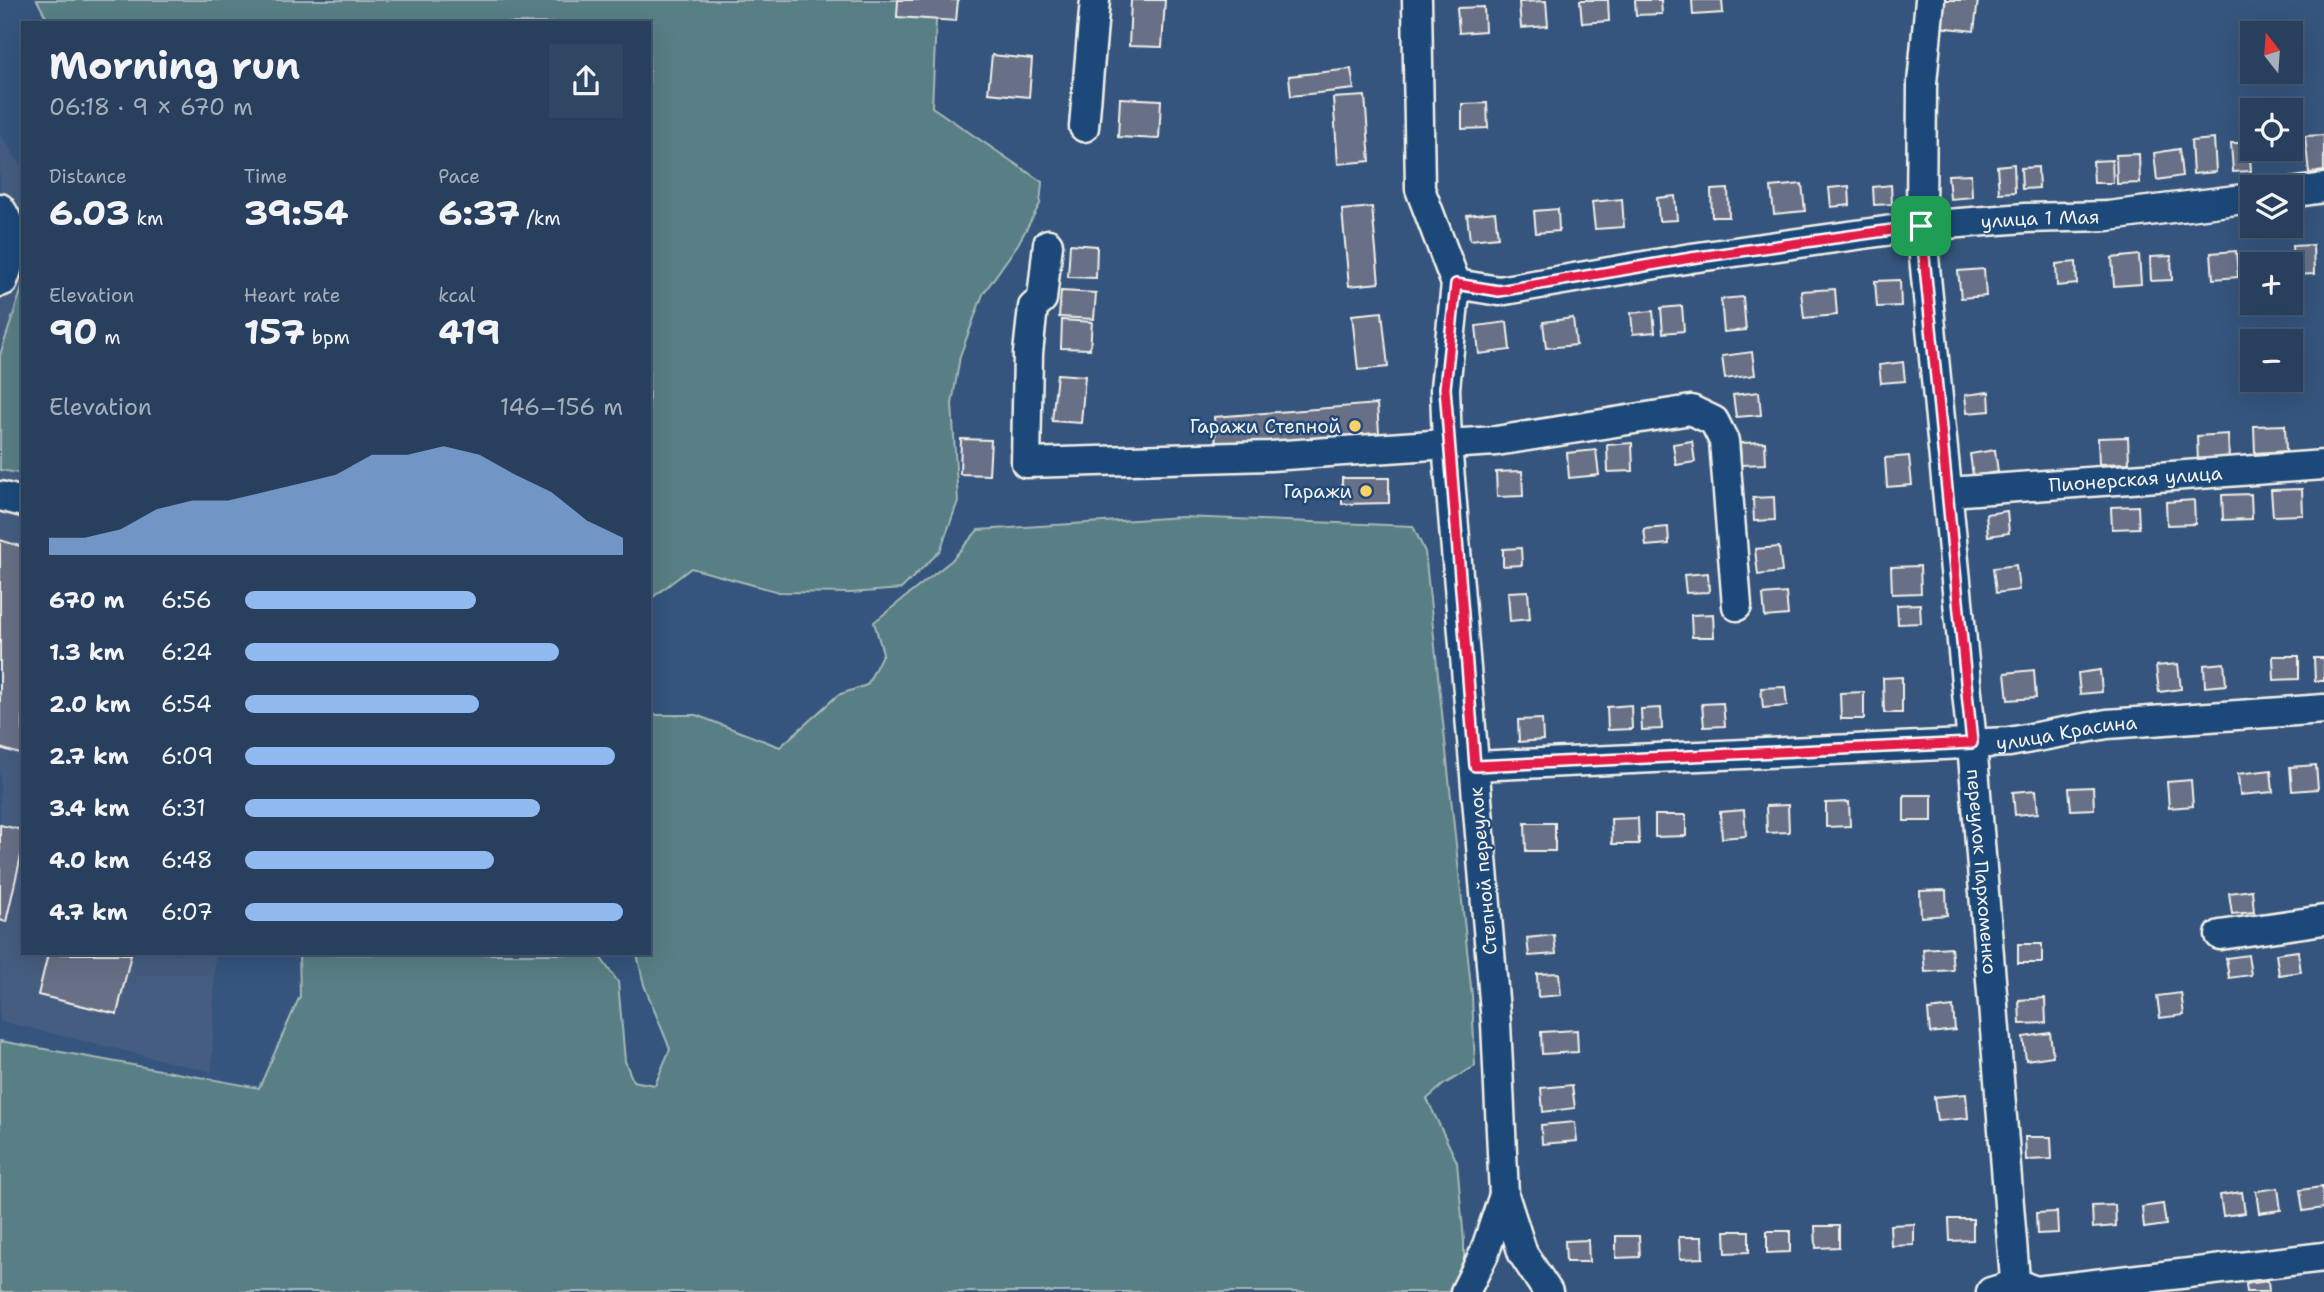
<!DOCTYPE html>
<html lang="en">
<head>
<meta charset="utf-8">
<style>
  :root { --surface:#28405e; --page:#304764; --text:#f1f3f6; --muted:#a5afbc; --line:#445973; --accent:#90b9f0 }
  body { margin:0; font-family:"Shantell Sans",sans-serif; background:var(--page); color:var(--text); height:100vh; display:flex; flex-direction:column; font-size:26px; white-space:nowrap }
  * { box-sizing:border-box; margin:0 }
  p { font-size:23px; color:var(--muted) }
  .icon { flex:none; width:38px; height:38px; fill:none; stroke:currentColor; stroke-width:2; stroke-linecap:round; stroke-linejoin:round }
  .map { position:relative; flex:1; overflow:hidden }
  .details { position:absolute; left:21px; top:21px; width:630px; height:934px; display:flex; flex-direction:column; background:var(--surface); border-radius:0px; box-shadow:0 7px 28px #0002,0 0 0 2px var(--line) }
  .details>* { flex:none }
  .needle { width:46px; rotate:343deg }
  .tools { position:absolute; left:2240px; top:21px; display:grid; gap:14px }
  .tools a { display:grid; place-items:center; width:63px; height:63px; border-radius:0px; background:var(--surface); box-shadow:0 7px 28px #0002,0 0 0 2px var(--line); font-size:35px }
  .pin { position:absolute; display:grid; place-items:center; width:60px; height:60px; color:#fff; margin:-30px; border-radius:14px; box-shadow:0 4px 10px #0006 }
  .round { display:grid; place-items:center; flex:none; width:74px; height:74px; border-radius:0px; background:var(--page) }
  .head { display:flex; align-items:center; justify-content:space-between; height:119px; padding:0 28px }
  h1 { font-size:38px; font-weight:700; line-height:52px }
  .stats { display:grid; grid-template-columns:repeat(3,1fr); gap:10px; height:119px; padding:7px 28px }
  .stats div { display:grid; align-content:center }
  .stats b { font-size:35px; font-weight:700 }
  .stats small { font-size:19px; font-weight:400 }
  .stats p { font-size:19px }
  .chart { height:196px; padding:14px 28px }
  .chart p { display:flex; justify-content:space-between }
  .chart svg { width:100%; height:126px; margin-top:7px; fill:var(--accent); opacity:.7 }
  ul { padding:0 28px; list-style:none; font-size:23px }
  li { display:grid; grid-template-columns:112px 84px 1fr; align-items:center; height:52px }
  li i { height:18px; border-radius:9px; background:var(--accent) }
  .map>svg:first-child { display:block }
</style>
</head>
<body>
<div class="map">
<svg width="2324" height="1292" viewBox="0 0 2324 1292">
  <rect width="100%" height="100%" fill="#35557e"/>
  <filter id="ink" filterUnits="userSpaceOnUse"><feTurbulence type="fractalNoise" baseFrequency=".0143" numOctaves="2"/><feDisplacementMap in="SourceGraphic" scale="14" xChannelSelector="R" yChannelSelector="G"/><feConvolveMatrix kernelMatrix="1 2 1 2 8 2 1 2 1" color-interpolation-filters="sRGB"/></filter>
  <g filter="url(#ink)">
    <!-- built -->
    <polygon fill="#445d81" points="0,134 21,165 23,176 23,954 215,954 212,1072 0,1021"/>
    <!-- green -->
    <g fill="#587f85" stroke="#a6b8b6" stroke-width="2">
      <polygon points="37,0 937,0 932,107 1042,182 1040,204 1018,244 983,294 960,356 952,404 958,501 940,551 901,589 851,593 779,592 691,568 649,600 649,23 49,23"/>
      <polygon points="23,253 23,474 0,470 0,355 22,288"/>
      <polygon points="1182,517 1413,526 1425,552 1472,996 1475,1066 1443,1085 1427,1099 1457,1162 1464,1241 1464,1292 0,1292 0,1041 259,1088 300,996 299,954 598,954 618,982 625,1061 633,1081 655,1085 670,1049 644,985 637,954 649,954 649,715 696,715 780,747 838,695 867,685 883,653 874,622 952,560 978,530"/>
    </g>
    <!-- building -->
    <g fill="#677087" stroke="#f4f1e8" stroke-width="2">
      <polygon points="898,0 958,0 956,21 897,17"/>
      <polygon points="1131,0 1165,0 1162,47 1129,46"/>
      <polygon points="1580,0 1608,0 1609,21 1582,23"/>
      <polygon points="1635,0 1661,0 1662,14 1636,15"/>
      <polygon points="1692,0 1722,0 1723,13 1693,15"/>
      <polygon points="1942,0 1978,0 1974,31 1939,27"/>
      <polygon points="1546,1 1548,26 1521,28 1519,2"/>
      <polygon points="1484,7 1485,31 1459,33 1457,8"/>
      <polygon points="992,55 1032,59 1029,97 988,93"/>
      <polygon points="1351,69 1354,89 1291,96 1289,76"/>
      <polygon points="1365,96 1370,161 1338,164 1333,98"/>
      <polygon points="1120,98 1161,100 1159,139 1118,137"/>
      <polygon points="1487,103 1488,128 1462,129 1462,104"/>
      <polygon points="2324,135 2324,171 2309,173 2305,136"/>
      <polygon points="2214,139 2216,172 2193,174 2191,141"/>
      <polygon points="2231,143 2249,143 2251,171 2233,172"/>
      <polygon points="2179,149 2182,176 2157,180 2154,153"/>
      <polygon points="2139,154 2140,183 2117,184 2116,155"/>
      <polygon points="2112,160 2113,183 2094,183 2093,161"/>
      <polygon points="2014,164 2015,192 1999,193 1997,166"/>
      <polygon points="2038,167 2039,188 2022,189 2021,168"/>
      <polygon points="1971,174 1972,197 1950,199 1948,175"/>
      <polygon points="1802,184 1805,211 1774,214 1771,187"/>
      <polygon points="1891,185 1892,204 1874,205 1873,187"/>
      <polygon points="1849,186 1850,205 1831,207 1829,188"/>
      <polygon points="1728,189 1729,217 1712,217 1711,190"/>
      <polygon points="1675,196 1677,220 1659,221 1657,198"/>
      <polygon points="1622,199 1624,227 1595,229 1592,202"/>
      <polygon points="1372,207 1379,283 1349,286 1342,210"/>
      <polygon points="1558,209 1559,231 1536,233 1534,211"/>
      <polygon points="1495,212 1498,237 1470,240 1467,215"/>
      <polygon points="1070,244 1097,246 1096,278 1068,277"/>
      <polygon points="2313,245 2314,274 2294,275 2292,246"/>
      <polygon points="2236,251 2238,277 2213,279 2211,253"/>
      <polygon points="2139,255 2141,284 2114,286 2112,258"/>
      <polygon points="2171,256 2172,280 2151,281 2150,257"/>
      <polygon points="2076,262 2077,284 2057,286 2056,264"/>
      <polygon points="1984,269 1986,296 1961,298 1958,271"/>
      <polygon points="1900,280 1901,306 1877,307 1875,281"/>
      <polygon points="1835,289 1837,315 1804,318 1801,291"/>
      <polygon points="1061,291 1096,293 1094,319 1059,317"/>
      <polygon points="1743,297 1746,330 1724,332 1721,299"/>
      <polygon points="1682,306 1684,331 1663,333 1661,308"/>
      <polygon points="1653,311 1655,332 1633,334 1631,313"/>
      <polygon points="1382,312 1388,367 1358,370 1352,315"/>
      <polygon points="1573,318 1576,345 1546,348 1543,322"/>
      <polygon points="1062,320 1092,322 1090,349 1061,348"/>
      <polygon points="1507,322 1510,350 1479,354 1476,326"/>
      <polygon points="1752,352 1755,375 1725,379 1722,356"/>
      <polygon points="1903,362 1905,381 1881,383 1879,365"/>
      <polygon points="1057,374 1085,376 1081,423 1052,421"/>
      <polygon points="1759,392 1761,415 1736,417 1733,395"/>
      <polygon points="1989,392 1990,411 1967,413 1965,395"/>
      <polygon points="1377,404 1379,433 1216,446 1214,417"/>
      <polygon points="2285,425 2286,451 2255,453 2254,426"/>
      <polygon points="2228,434 2229,461 2198,462 2197,436"/>
      <polygon points="2128,437 2129,463 2099,464 2098,438"/>
      <polygon points="961,439 991,440 989,475 960,474"/>
      <polygon points="1692,441 1695,462 1676,465 1673,444"/>
      <polygon points="1765,442 1766,464 1741,465 1740,443"/>
      <polygon points="1632,443 1633,471 1608,472 1607,445"/>
      <polygon points="1596,450 1599,475 1569,478 1567,453"/>
      <polygon points="1995,450 1998,472 1973,476 1970,454"/>
      <polygon points="1909,456 1912,485 1887,487 1885,458"/>
      <polygon points="1522,471 1523,496 1497,497 1496,472"/>
      <polygon points="1342,478 1389,478 1389,503 1342,504"/>
      <polygon points="2302,489 2303,515 2273,516 2271,490"/>
      <polygon points="2251,494 2252,519 2223,520 2222,495"/>
      <polygon points="1774,497 1775,520 1754,521 1753,498"/>
      <polygon points="2194,500 2195,524 2167,525 2166,502"/>
      <polygon points="2138,506 2139,528 2112,529 2111,507"/>
      <polygon points="2007,511 2009,533 1988,536 1986,514"/>
      <polygon points="1668,527 1669,544 1646,546 1644,529"/>
      <polygon points="0,540 23,547 23,755 0,748"/>
      <polygon points="1779,547 1782,572 1758,575 1755,549"/>
      <polygon points="1521,548 1522,565 1503,566 1503,549"/>
      <polygon points="2016,565 2019,590 1996,593 1993,568"/>
      <polygon points="1920,566 1921,593 1892,594 1891,567"/>
      <polygon points="1708,573 1709,592 1686,593 1684,575"/>
      <polygon points="1528,591 1530,619 1510,621 1508,592"/>
      <polygon points="1786,593 1788,615 1765,617 1763,595"/>
      <polygon points="1920,604 1921,623 1898,624 1897,605"/>
      <polygon points="1713,614 1714,637 1692,637 1691,615"/>
      <polygon points="2273,656 2299,656 2299,679 2274,680"/>
      <polygon points="2314,658 2324,658 2324,681 2315,681"/>
      <polygon points="2224,663 2226,685 2205,687 2204,665"/>
      <polygon points="2178,664 2181,689 2159,692 2156,666"/>
      <polygon points="2034,670 2036,698 2008,700 2005,673"/>
      <polygon points="2100,670 2102,692 2080,694 2078,673"/>
      <polygon points="1902,677 1902,713 1884,713 1883,678"/>
      <polygon points="1785,687 1787,706 1763,708 1761,688"/>
      <polygon points="1864,692 1864,719 1841,719 1840,693"/>
      <polygon points="1723,703 1725,726 1704,727 1702,704"/>
      <polygon points="1631,705 1632,729 1608,730 1607,707"/>
      <polygon points="1661,708 1662,729 1642,730 1641,709"/>
      <polygon points="1542,719 1543,740 1519,742 1518,720"/>
      <polygon points="2316,765 2318,789 2292,791 2290,767"/>
      <polygon points="2271,770 2273,792 2240,795 2238,774"/>
      <polygon points="2191,780 2193,806 2169,808 2167,782"/>
      <polygon points="2093,787 2094,809 2071,810 2069,788"/>
      <polygon points="2036,790 2038,813 2015,815 2013,792"/>
      <rect x="1904" y="795" width="28" height="26"/>
      <polygon points="1849,802 1850,826 1826,827 1826,803"/>
      <polygon points="1788,805 1789,832 1767,833 1766,806"/>
      <polygon points="1744,810 1746,836 1722,838 1720,812"/>
      <polygon points="1655,815 1686,815 1686,836 1655,837"/>
      <polygon points="1638,818 1639,844 1612,844 1611,819"/>
      <polygon points="1525,823 1555,823 1555,851 1526,851"/>
      <polygon points="0,825 23,830 23,847 6,922 0,920"/>
      <polygon points="1946,890 1947,915 1921,917 1920,891"/>
      <polygon points="2252,890 2254,912 2232,914 2229,893"/>
      <polygon points="1554,935 1556,954 1529,956 1527,938"/>
      <rect x="2018" y="944" width="24" height="19"/>
      <polygon points="1951,947 1953,970 1925,972 1923,949"/>
      <polygon points="2298,951 2301,972 2279,975 2276,954"/>
      <polygon points="48,954 131,954 117,1014 38,995"/>
      <polygon points="2248,955 2251,975 2229,978 2226,958"/>
      <polygon points="1559,973 1561,995 1538,997 1537,974"/>
      <polygon points="2181,993 2184,1015 2160,1018 2157,996"/>
      <polygon points="2045,998 2046,1023 2020,1024 2019,1000"/>
      <polygon points="1953,1007 1955,1030 1930,1033 1928,1010"/>
      <polygon points="1577,1030 1578,1052 1542,1054 1541,1032"/>
      <polygon points="2050,1033 2053,1056 2026,1060 2023,1037"/>
      <polygon points="1572,1085 1575,1108 1543,1112 1541,1088"/>
      <polygon points="1966,1094 1968,1118 1937,1121 1934,1097"/>
      <polygon points="1575,1122 1577,1141 1542,1144 1541,1125"/>
      <polygon points="2025,1137 2051,1137 2052,1159 2026,1160"/>
      <polygon points="2322,1187 2324,1208 2303,1211 2300,1190"/>
      <polygon points="2278,1188 2281,1210 2259,1213 2256,1191"/>
      <polygon points="2242,1192 2245,1213 2223,1216 2220,1195"/>
      <polygon points="2163,1204 2166,1225 2144,1228 2142,1207"/>
      <polygon points="2115,1205 2116,1226 2093,1228 2092,1206"/>
      <polygon points="2057,1212 2058,1233 2037,1234 2036,1213"/>
      <polygon points="1949,1219 1973,1219 1973,1240 1950,1241"/>
      <polygon points="1914,1224 1914,1245 1891,1246 1890,1225"/>
      <polygon points="1815,1226 1839,1226 1839,1247 1816,1248"/>
      <polygon points="1725,1231 1749,1231 1749,1252 1726,1253"/>
      <polygon points="1767,1231 1790,1231 1790,1252 1767,1253"/>
      <polygon points="1616,1236 1639,1236 1640,1257 1616,1258"/>
      <polygon points="1679,1237 1702,1237 1703,1258 1680,1259"/>
      <polygon points="1588,1240 1589,1262 1566,1262 1565,1241"/>
      <polygon points="2268,1281 2269,1292 2247,1292 2246,1284"/>
    </g>
    <g fill="none" stroke-linecap="round" stroke-linejoin="round">
      <defs>
        <g id="minor">
          <path id="s1" d="M1930,0L1922,83L1921,226L1972,743L2016,1292"/>
          <polyline points="1084,127 1095,0"/>
          <polyline points="2291,193 2324,188"/>
          <path d="M0,208C17,232 13,256 3,281L0,282"/>
          <polyline points="1048,244 1042,299 1033,307 1028,353 1026,463 1270,456 1447,444 1445,388 1456,284 1420,189 1417,0"/>
          <path id="s2" d="M1456,284L1499,291L1691,258L1921,226L2025,218L2108,216L2252,198"/>
          <path id="s3" d="M1949,492L2324,465"/>
          <polyline points="0,496 23,502"/>
          <path id="s4" d="M1475,766L2009,742L2107,724L2324,709"/>
          <polyline points="2220,935 2324,920"/>
          <polyline points="1465,1292 1484,1254 1504,1195"/>
          <polyline points="1548,1292 1523,1254 1504,1195 1496,1023 1447,444 1496,441 1691,410 1714,421 1724,441 1737,606"/>
          <polyline points="1991,1292 2017,1284 2036,1291 2324,1257"/>
        </g>
      </defs>
      <!-- minor casing -->
      <use href="#minor" stroke="#f4f1e8" stroke-width="33"/>
      <!-- minor -->
      <use href="#minor" stroke="#1f4a7a" stroke-width="28"/>
    </g>
  </g>
  <g fill="none" stroke-linecap="round" stroke-linejoin="round" filter="url(#ink)">
    <defs>
      <polygon id="route" points="1921,226 1972,743 1475,766 1445,388 1456,284 1499,291 1691,258"/>
    </defs>
    <!-- route casing -->
    <use href="#route" stroke="#fff" stroke-width="14"/>
    <!-- route -->
    <use href="#route" stroke="#e11d48" stroke-width="9"/>
  </g>
  <!-- markers -->
  <g fill="#ffd166" stroke="#1f4a7a" stroke-width="2.5">
    <circle cx="1355" cy="426" r="7"/>
    <circle cx="1366" cy="491" r="7"/>
  </g>
  <g text-anchor="middle" dominant-baseline="central" stroke-width="5" stroke-linejoin="round" paint-order="stroke">
    <!-- street labels -->
    <g font-size="19" fill="#f4f1e8" stroke="#1f4a7a">
      <text stroke="none"><textPath href="#s2" startOffset="590">улица 1 Мая</textPath></text>
      <text stroke="none"><textPath href="#s3" startOffset="187">Пионерская улица</textPath></text>
      <text stroke="none"><textPath href="#s4" startOffset="593">улица Красина</textPath></text>
      <text transform="translate(1483 871) rotate(-95)">Степной переулок</text>
      <text stroke="none"><textPath href="#s1" startOffset="875">переулок Пархоменко</textPath></text>
    </g>
    <!-- poi labels -->
    <g font-size="19" fill="#f4f1e8" stroke="#1f4a7a" text-anchor="end">
      <text x="1341" y="426">Гаражи Степной</text>
      <text x="1352" y="491">Гаражи</text>
    </g>
  </g>
</svg>
<div class="tools">
<a><svg class="needle" viewBox="-14 -14 28 28"><path d="M0-13l5 13h-10z" fill="#e53935"/><path d="M0 13l5-13h-10z" fill="#a5afbc"/></svg></a>
<a><svg class="icon" aria-label="locate" viewBox="0 0 24 24"><circle cx="12" cy="12" r="6"/><path d="M12 2v4M12 18v4M2 12h4M18 12h4"/></svg></a>
<a><svg class="icon" aria-label="layers" viewBox="0 0 24 24"><path d="M12 4l9 5-9 5-9-5zM3 14l9 5 9-5"/></svg></a>
<a>+</a>
<a>−</a>
</div>
<div class="pin" style="left:1921px;top:226px;background:#1e9e55"><svg class="icon" aria-label="arrive" viewBox="0 0 24 24"><path d="M6 21V4h12l-3 4 3 4H6"/></svg></div>
<section class="details">
<div class="head"><div><h1>Morning run</h1><p>06:18 · 9 × 670 m</p></div><a class="round"><svg class="icon" aria-label="share" viewBox="0 0 24 24"><path d="M12 15V3M7 8l5-5 5 5M5 13v7h14v-7"/></svg></a></div>
<div class="stats">
<div><p>Distance</p><b>6.03<small> km</small></b></div>
<div><p>Time</p><b>39:54</b></div>
<div><p>Pace</p><b>6:37<small> /km</small></b></div>
</div>
<div class="stats">
<div><p>Elevation</p><b>90<small> m</small></b></div>
<div><p>Heart rate</p><b>157<small> bpm</small></b></div>
<div><p>kcal</p><b>419</b></div>
</div>
<div class="chart"><p><span>Elevation</span>146–156 m</p>
<svg viewBox="0 0 160 44" preserveAspectRatio="none"><path d="M0 44V38L10 38L20 35L30 28L40 25L50 25L60 22L70 19L80 16L90 9L100 9L110 6L120 9L130 16L140 22L150 32L160 38V44z"/></svg>
</div>
<ul>
<li><b>670 m</b>6:56<i style="width:61%"></i></li>
<li><b>1.3 km</b>6:24<i style="width:83%"></i></li>
<li><b>2.0 km</b>6:54<i style="width:62%"></i></li>
<li><b>2.7 km</b>6:09<i style="width:98%"></i></li>
<li><b>3.4 km</b>6:31<i style="width:78%"></i></li>
<li><b>4.0 km</b>6:48<i style="width:66%"></i></li>
<li><b>4.7 km</b>6:07<i style="width:100%"></i></li>
</ul>
</section>
</div>
</body>
</html>
